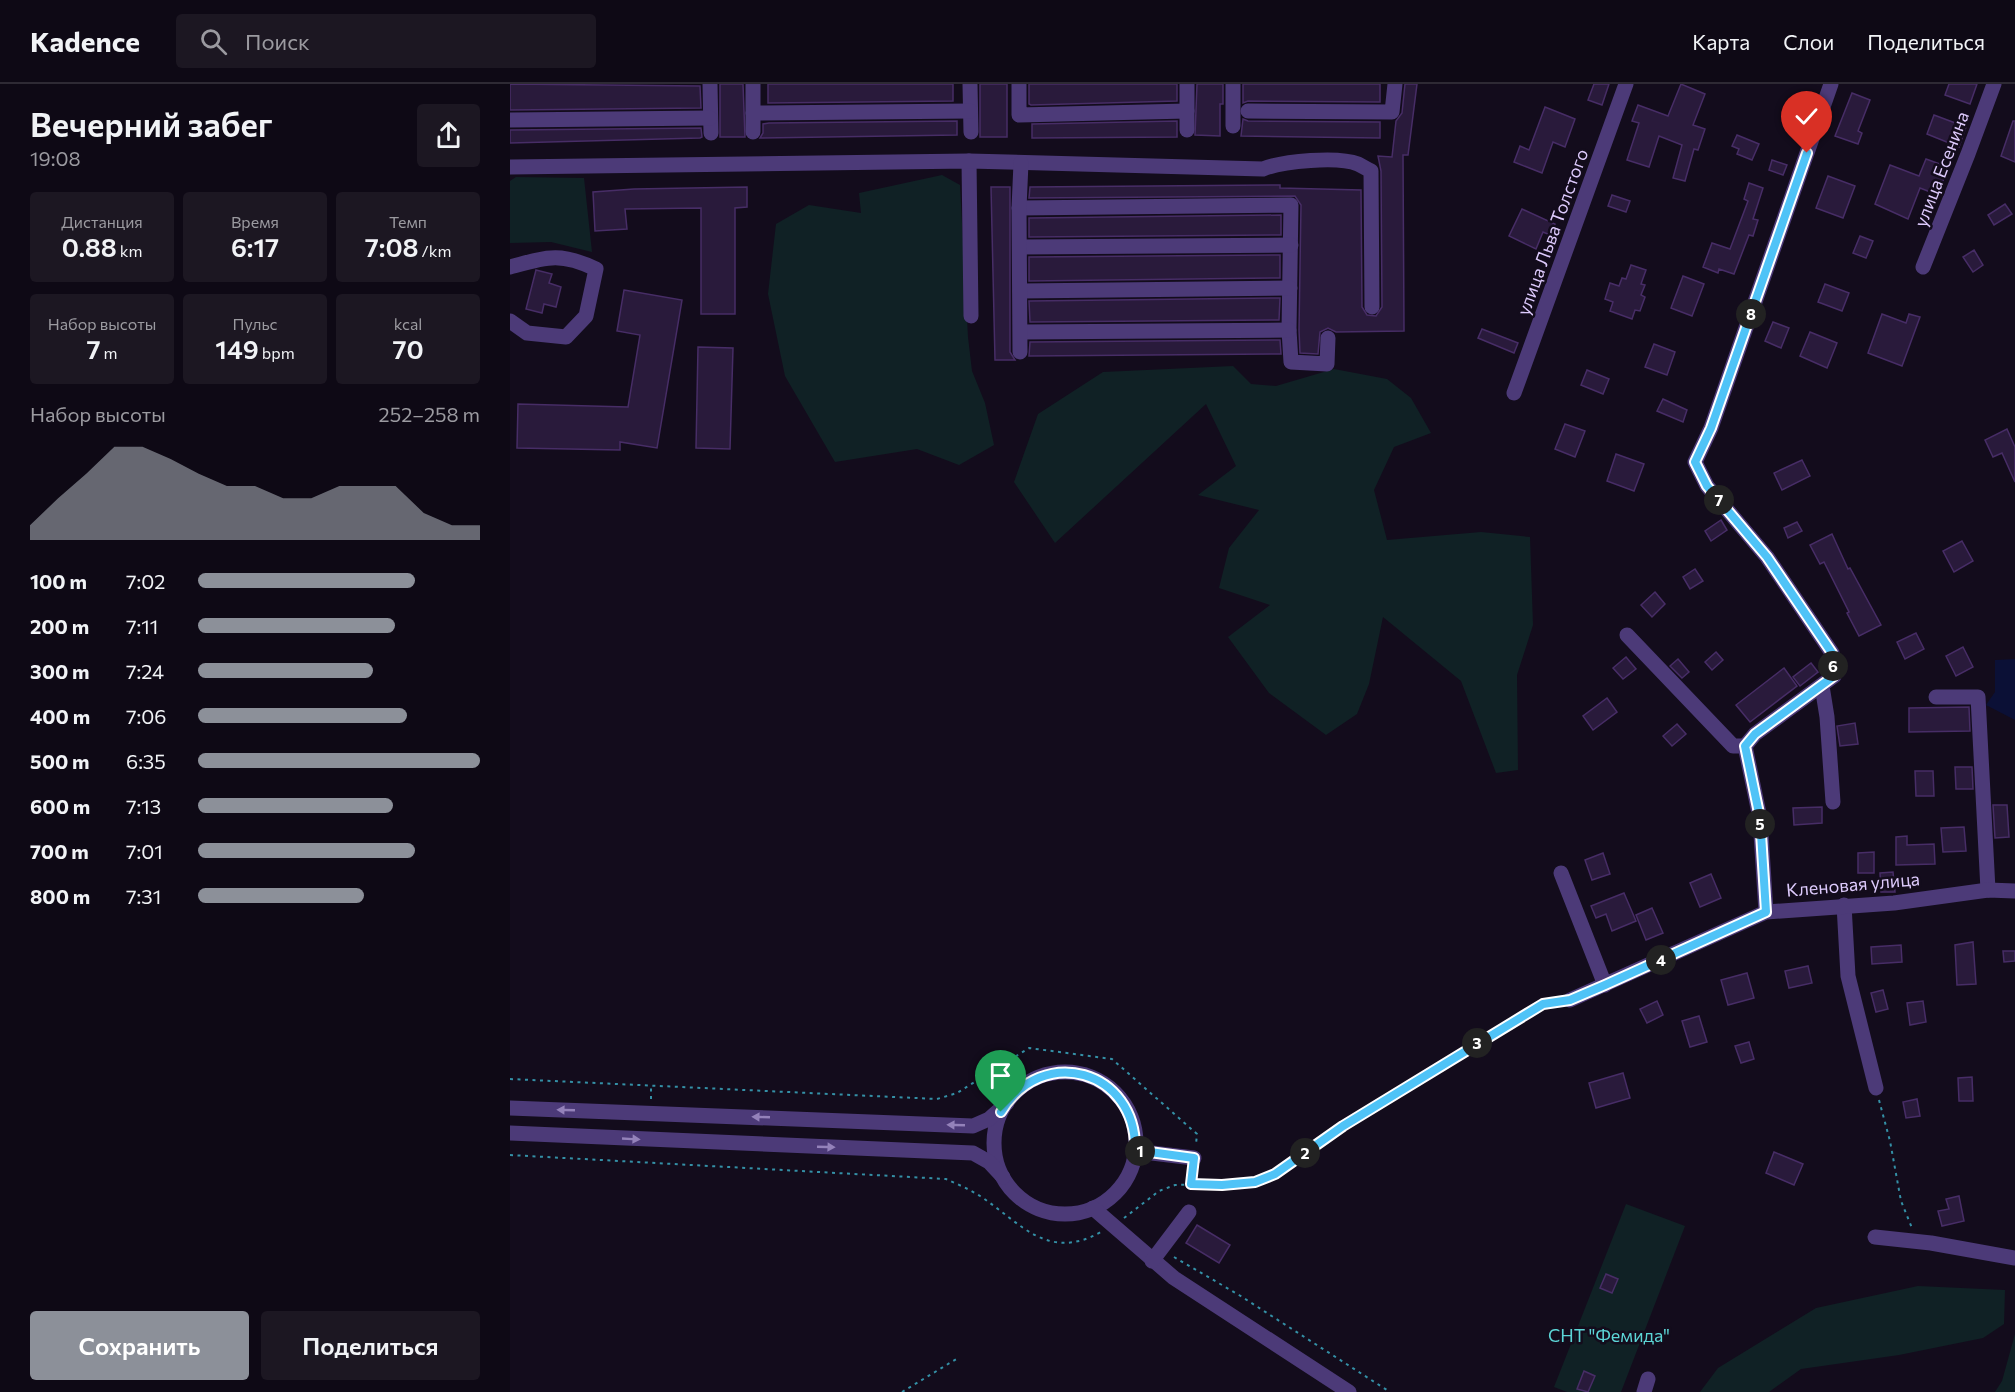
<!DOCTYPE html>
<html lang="ru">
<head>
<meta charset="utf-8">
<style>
  :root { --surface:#0e0915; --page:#1c1722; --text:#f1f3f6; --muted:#9b9aa0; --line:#2e2a34; --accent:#8c9099 }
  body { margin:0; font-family:Commissioner,sans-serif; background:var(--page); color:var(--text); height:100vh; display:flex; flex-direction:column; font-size:22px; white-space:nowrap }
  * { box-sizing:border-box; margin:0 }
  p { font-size:20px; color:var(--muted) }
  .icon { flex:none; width:33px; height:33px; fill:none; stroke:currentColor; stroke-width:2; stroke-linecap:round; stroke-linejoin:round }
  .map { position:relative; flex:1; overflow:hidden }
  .details { display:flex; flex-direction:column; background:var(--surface); width:510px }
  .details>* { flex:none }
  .pin { position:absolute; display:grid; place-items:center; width:51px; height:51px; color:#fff; margin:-62px -26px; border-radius:50% 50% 50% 0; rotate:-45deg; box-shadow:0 0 6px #0007 }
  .pin .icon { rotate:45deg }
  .km { position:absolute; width:30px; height:30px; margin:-15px; border-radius:50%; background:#222; color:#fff; font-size:16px; line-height:30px; text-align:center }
  .round { display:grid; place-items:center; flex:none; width:63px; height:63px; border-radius:6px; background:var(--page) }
  .overview { display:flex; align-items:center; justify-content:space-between; height:102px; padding:0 30px }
  h1 { font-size:33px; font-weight:600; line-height:45px }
  .metrics { display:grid; grid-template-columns:repeat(3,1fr); gap:9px; height:102px; padding:6px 30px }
  .metrics div { display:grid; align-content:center; border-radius:6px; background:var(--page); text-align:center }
  .metrics b { font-size:26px; font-weight:600 }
  .metrics small { font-size:16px; font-weight:400 }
  .metrics p { font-size:16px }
  .chart { height:168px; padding:12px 30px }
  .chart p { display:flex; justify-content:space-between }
  .chart svg { width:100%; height:108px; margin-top:6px; fill:var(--accent); opacity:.7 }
  .button { display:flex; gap:12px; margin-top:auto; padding:12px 30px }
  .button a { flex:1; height:69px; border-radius:6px; background:var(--accent); color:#fff; font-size:24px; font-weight:600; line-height:69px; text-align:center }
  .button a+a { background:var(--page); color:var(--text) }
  ul { padding:0 30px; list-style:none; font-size:20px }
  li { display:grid; grid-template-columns:96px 72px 1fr; align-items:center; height:45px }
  li i { height:15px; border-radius:8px; background:var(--accent) }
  header { display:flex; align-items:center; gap:36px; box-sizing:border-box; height:84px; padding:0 30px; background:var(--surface); border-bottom:2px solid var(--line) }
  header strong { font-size:28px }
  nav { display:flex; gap:33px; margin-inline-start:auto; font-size:21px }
  .search { width:420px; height:54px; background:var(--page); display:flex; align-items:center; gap:15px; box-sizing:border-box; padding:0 21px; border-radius:6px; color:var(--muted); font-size:22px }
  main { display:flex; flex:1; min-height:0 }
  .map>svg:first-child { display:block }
</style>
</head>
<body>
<header>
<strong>Kadence</strong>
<div class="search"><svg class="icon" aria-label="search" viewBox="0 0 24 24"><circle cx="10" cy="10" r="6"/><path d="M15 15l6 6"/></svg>Поиск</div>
<nav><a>Карта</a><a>Слои</a><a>Поделиться</a></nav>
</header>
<main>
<section class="details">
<div class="overview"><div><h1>Вечерний забег</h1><p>19:08</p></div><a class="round"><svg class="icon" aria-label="share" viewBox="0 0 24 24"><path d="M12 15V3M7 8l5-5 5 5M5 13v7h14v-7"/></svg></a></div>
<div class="metrics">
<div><p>Дистанция</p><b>0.88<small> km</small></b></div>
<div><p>Время</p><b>6:17</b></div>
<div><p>Темп</p><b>7:08<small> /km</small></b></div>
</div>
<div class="metrics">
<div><p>Набор высоты</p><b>7<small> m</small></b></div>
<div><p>Пульс</p><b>149<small> bpm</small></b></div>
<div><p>kcal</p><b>70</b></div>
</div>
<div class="chart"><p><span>Набор высоты</span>252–258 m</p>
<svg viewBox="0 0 160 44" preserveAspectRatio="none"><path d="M0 44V38L10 27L20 17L30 6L40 6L50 11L60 17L70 22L80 22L90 27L100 27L110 22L120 22L130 22L140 33L150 38L160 38V44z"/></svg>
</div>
<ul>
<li><b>100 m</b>7:02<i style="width:77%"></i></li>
<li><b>200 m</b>7:11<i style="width:70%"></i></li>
<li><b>300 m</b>7:24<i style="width:62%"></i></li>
<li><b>400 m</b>7:06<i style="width:74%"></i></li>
<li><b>500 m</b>6:35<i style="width:100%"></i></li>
<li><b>600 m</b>7:13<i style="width:69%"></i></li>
<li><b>700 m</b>7:01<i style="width:77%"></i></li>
<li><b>800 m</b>7:31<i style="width:59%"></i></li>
</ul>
<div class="button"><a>Сохранить</a><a>Поделиться</a></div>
</section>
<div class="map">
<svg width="1505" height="1308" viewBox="0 0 1505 1308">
  <rect width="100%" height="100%" fill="#130c1c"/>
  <!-- green -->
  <g fill="#102125">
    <polygon points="432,91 450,101 458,253 462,287 475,319 484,361 449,381 407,365 325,378 275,292 258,210 266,140 299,121 351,129 349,109"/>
    <polygon points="6,93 74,94 82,168 41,158 0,159 0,97"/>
    <polygon points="723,282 741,300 766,302 824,285 877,295 901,314 921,349 884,363 864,406 877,456 971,448 1020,453 1023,541 1007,591 1008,686 986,689 951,597 873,533 859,600 847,630 816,651 759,609 718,553 760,521 709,504 719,464 749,426 688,411 726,382 696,320 545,459 504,398 528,330 593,288"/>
    <polygon points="1116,1120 1175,1142 1111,1308 1057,1308 1044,1303"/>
    <polygon points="1408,1202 1495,1206 1494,1240 1473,1254 1389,1271 1291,1285 1259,1308 1190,1308 1208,1284 1306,1224"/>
    <polygon points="1505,1250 1505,1308 1485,1308 1492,1297"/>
  </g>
  <!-- water -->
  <polygon fill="#0b1036" points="1505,575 1505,636 1476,621 1485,608 1485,576"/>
  <!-- building -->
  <g fill="#291a3b" stroke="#472d66" stroke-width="1.5">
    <polygon points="0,0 190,2 191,24 0,26"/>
    <polygon points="210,0 233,0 235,53 210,53"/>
    <polygon points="258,0 443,0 443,17 258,19"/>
    <rect x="470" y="0" width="27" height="53"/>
    <polygon points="519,0 667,0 667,17 521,21 519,20"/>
    <polygon points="687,0 713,0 713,20 710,20 710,52 685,51"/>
    <polygon points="733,0 870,0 870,18 738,17 733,19"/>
    <polygon points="895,0 907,0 898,71 893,71 894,247 826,248 818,244 810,248 808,270 790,269 789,246 791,121 785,112 519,114 520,103 770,101 770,104 851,106 852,223 857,231 866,232 872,223 871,87 868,72 882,73 886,37 892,29"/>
    <polygon points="1084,0 1099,0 1092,21 1078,16"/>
    <polygon points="1171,0 1195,10 1183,41 1195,45 1188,66 1184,65 1175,97 1163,94 1172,61 1149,52 1139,83 1117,76 1129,39 1122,37 1128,21 1158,32"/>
    <polygon points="1439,0 1467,0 1460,20 1435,11"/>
    <polygon points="1342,9 1360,16 1348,47 1352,49 1348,60 1325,52"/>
    <polygon points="1035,23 1065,35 1055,63 1043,58 1032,89 1004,78 1010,62 1019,66"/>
    <polygon points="1424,31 1456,43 1449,63 1417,50"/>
    <polygon points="733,35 738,37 870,38 870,54 731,52"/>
    <polygon points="447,37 447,51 250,54 253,49 253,40 259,39"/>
    <polygon points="667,37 667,53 522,54 522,40"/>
    <polygon points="1503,37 1505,37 1505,78 1491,72"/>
    <polygon points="191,44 192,53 190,54 0,59 0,46"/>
    <polygon points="1227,51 1249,60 1242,76 1227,70 1229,65 1222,62"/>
    <polygon points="1416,75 1438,83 1428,111 1410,104 1398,135 1365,120 1380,81 1409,92"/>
    <polygon points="1262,76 1277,81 1273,91 1259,86"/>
    <polygon points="1318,92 1345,102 1333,134 1306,124"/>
    <polygon points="1239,99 1253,104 1243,135 1248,136 1243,152 1239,151 1224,190 1209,185 1208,189 1193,183 1202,159 1220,165 1238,117 1234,115"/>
    <polygon points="237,103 237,123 225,124 225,230 191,230 191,124 115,125 117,145 85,147 83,108 124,105"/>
    <polygon points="481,103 500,103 500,268 505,276 485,276"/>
    <polygon points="1102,111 1120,117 1116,128 1098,122"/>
    <polygon points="1495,120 1502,130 1484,141 1478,131"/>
    <polygon points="1012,125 1045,140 1040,151 1033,148 1026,165 999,152"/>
    <polygon points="771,131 771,151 519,153 519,134"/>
    <polygon points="1350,152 1363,157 1356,174 1343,169"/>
    <polygon points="1464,166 1473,181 1463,188 1453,173"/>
    <polygon points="770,171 770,194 519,197 519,173"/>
    <polygon points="1121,181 1136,186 1131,200 1135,201 1131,211 1135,213 1130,227 1125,226 1122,235 1100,227 1103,218 1095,215 1100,199 1109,202 1112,194 1116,195"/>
    <polygon points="26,186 42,190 39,199 51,203 46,223 34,220 32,229 16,225"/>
    <polygon points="1173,192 1194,200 1182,232 1161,224"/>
    <polygon points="1315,200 1339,209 1332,227 1308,218"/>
    <polygon points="114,206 172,216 147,364 110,358 110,366 7,364 8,320 118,323 130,251 107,247"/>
    <polygon points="770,214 769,236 520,238 519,217"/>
    <polygon points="1372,230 1396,239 1399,230 1410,233 1392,282 1358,269"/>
    <polygon points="1263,238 1279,244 1271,264 1255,257"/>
    <polygon points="972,245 1008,259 1004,269 968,254"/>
    <polygon points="1300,248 1327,259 1317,284 1290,272"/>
    <polygon points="770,256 771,270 519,272 520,258"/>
    <polygon points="1144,260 1165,268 1157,291 1135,283"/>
    <polygon points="188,263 223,264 220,365 186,364"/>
    <polygon points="1077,286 1099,295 1093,310 1071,301"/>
    <polygon points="1153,315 1177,326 1173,338 1147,327"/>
    <polygon points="1055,340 1075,347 1065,373 1045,365"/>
    <polygon points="1497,345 1505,363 1505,398 1492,369 1483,373 1475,356"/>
    <polygon points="1106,370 1134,380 1124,407 1097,397"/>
    <polygon points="1292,376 1300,392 1272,406 1264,389"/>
    <polygon points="1211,436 1217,446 1201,457 1195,447"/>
    <polygon points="1287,438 1292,447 1278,454 1274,444"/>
    <polygon points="1322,450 1338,485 1340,484 1371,541 1349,552 1337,529 1339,528 1314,478 1310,480 1300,461"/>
    <polygon points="1452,457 1463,477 1444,488 1433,467"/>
    <polygon points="1185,485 1193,497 1180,505 1173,493"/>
    <polygon points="1145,508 1155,520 1142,533 1131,521"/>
    <polygon points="1406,549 1414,565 1395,575 1387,558"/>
    <polygon points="1453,563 1463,583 1446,592 1436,572"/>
    <polygon points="1206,568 1213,576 1202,586 1195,578"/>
    <polygon points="1116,573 1126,585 1113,595 1103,584"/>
    <polygon points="1168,575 1179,588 1172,594 1160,582"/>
    <polygon points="1301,579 1308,588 1290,602 1283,593"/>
    <polygon points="1274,584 1287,602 1240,638 1226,621"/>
    <polygon points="1097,614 1107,628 1083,646 1073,632"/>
    <polygon points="1459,623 1460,647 1399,648 1399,624"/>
    <polygon points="1345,639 1348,660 1330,662 1327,642"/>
    <polygon points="1167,640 1176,650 1162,662 1153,652"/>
    <polygon points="1445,683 1462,683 1463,705 1446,705"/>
    <polygon points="1405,687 1423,687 1424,712 1406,712"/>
    <polygon points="1483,721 1497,721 1499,753 1485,754"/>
    <polygon points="1312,723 1312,739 1284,741 1283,724"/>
    <polygon points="1454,743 1456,767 1433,768 1431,744"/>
    <polygon points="1397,752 1397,761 1424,760 1425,780 1386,781 1386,753"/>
    <polygon points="1364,768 1364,789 1348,789 1348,769"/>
    <polygon points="1093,769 1100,790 1082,796 1075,776"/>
    <polygon points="1383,788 1385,808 1371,808 1370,789"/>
    <polygon points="1201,790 1211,814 1190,823 1180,799"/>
    <polygon points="1114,809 1126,837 1102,847 1096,830 1086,834 1081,822"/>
    <polygon points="1142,824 1153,849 1136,856 1126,831"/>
    <polygon points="1463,858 1466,900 1447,901 1445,861"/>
    <polygon points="1391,861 1392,878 1362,880 1361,863"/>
    <polygon points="1493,867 1505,867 1505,877 1494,878"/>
    <polygon points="1298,882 1302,899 1279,904 1275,887"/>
    <polygon points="1237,889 1244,914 1218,921 1211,896"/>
    <polygon points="1373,906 1378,925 1366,928 1361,909"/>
    <polygon points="1147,917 1153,931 1137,939 1130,925"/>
    <polygon points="1413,917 1416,938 1400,941 1397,919"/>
    <polygon points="1189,932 1197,958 1180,963 1172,937"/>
    <polygon points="1239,958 1244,975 1231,979 1225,962"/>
    <polygon points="1113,989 1120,1014 1086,1024 1079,999"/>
    <polygon points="1462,993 1463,1017 1449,1017 1448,994"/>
    <polygon points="1407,1015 1410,1032 1396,1034 1393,1018"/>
    <polygon points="1264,1068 1293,1080 1284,1101 1256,1089"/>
    <polygon points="1449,1112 1454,1137 1432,1142 1428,1127 1439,1125 1436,1115"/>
    <polygon points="687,1141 720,1161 709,1179 676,1159"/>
    <polygon points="1096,1190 1108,1195 1102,1209 1090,1204"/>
    <polygon points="1074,1287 1085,1292 1078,1308 1067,1305"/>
  </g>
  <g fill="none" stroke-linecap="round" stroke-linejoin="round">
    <!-- path -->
    <g stroke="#3490a6" stroke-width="2" stroke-dasharray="3 4.5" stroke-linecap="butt">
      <polyline points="0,995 427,1015 447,1009 519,964 602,975 687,1050 686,1060"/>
      <polyline points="141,1015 141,1003"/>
      <polyline points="1369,1016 1380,1057 1391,1117 1402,1144"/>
      <path d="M0,1071L436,1095C447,1100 459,1105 470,1112C511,1139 537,1178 591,1148"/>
      <polyline points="681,1099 682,1087"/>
      <polyline points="614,1134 649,1107 665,1101 745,1099 765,1091 833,1042 994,943 1033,920 1048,918"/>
      <polyline points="664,1173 729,1211 880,1308"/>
      <polyline points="392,1308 448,1274"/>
    </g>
    <!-- minor -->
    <g stroke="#4c3a78" stroke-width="15">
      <polyline points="200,0 201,49"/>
      <polyline points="460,0 461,48"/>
      <polyline points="509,0 509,31 677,27"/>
      <polyline points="677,0 677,46"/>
      <polyline points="738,27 882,28 885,0"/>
      <polyline points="243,29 460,27"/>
      <polyline points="0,36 200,34"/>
      <polyline points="723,42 723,0"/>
      <polyline points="243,48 243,0"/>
      <polyline points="459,77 461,232"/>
      <path d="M0,83L459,77L753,85C773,77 828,72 848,80C852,82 857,85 861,87L862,223"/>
      <polyline points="509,124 781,121 779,246 781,278 817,280 818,254"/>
      <polyline points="510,163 781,161"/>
      <path d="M0,183C37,173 50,168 86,185L76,232L56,253L17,249L0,237"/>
      <polyline points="1413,183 1458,70 1484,0"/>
      <polyline points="510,207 780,204"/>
      <polyline points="511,248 779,246"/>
      <polyline points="510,268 509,124 511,79"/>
      <polyline points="1004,309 1116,0"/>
      <polyline points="1117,551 1223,662 1235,662 1250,734 1256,828"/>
      <polyline points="1312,602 1317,633 1323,718"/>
      <polyline points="1426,613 1468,613 1478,806"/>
      <polyline points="1235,662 1245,650 1324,592 1322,569 1257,473 1197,402 1185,378 1201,344 1321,0"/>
      <polyline points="1051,789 1095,901"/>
      <polyline points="1334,821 1338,892 1366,1004"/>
      <polyline points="1060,916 1256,828 1384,819 1478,806 1505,807"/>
      <circle cx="555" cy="1059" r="71"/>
      <polyline points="0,1024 463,1042 479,1035 497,1019"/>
      <polyline points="0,1049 463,1069 479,1078 493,1093"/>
      <polyline points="625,1067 684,1074"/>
      <polyline points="583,1124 664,1194 839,1308"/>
      <polyline points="1365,1153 1421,1159 1505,1174"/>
      <polyline points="642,1177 679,1128"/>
      <polyline points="1134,1308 1138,1295"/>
    </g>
  </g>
  <!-- one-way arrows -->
  <defs><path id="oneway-solid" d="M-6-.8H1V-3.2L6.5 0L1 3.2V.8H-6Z" transform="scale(1.5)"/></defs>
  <g fill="#9482ba">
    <use href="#oneway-solid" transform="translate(56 1026) rotate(-178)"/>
    <use href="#oneway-solid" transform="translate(251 1033) rotate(-178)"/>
    <use href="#oneway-solid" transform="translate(446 1041) rotate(-178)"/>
    <use href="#oneway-solid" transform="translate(121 1055) rotate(3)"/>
    <use href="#oneway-solid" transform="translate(316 1063) rotate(2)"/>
  </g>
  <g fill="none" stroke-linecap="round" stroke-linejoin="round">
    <defs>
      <path id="route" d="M491,1028C532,959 627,986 625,1066L684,1074L681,1100L712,1101L745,1098L765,1090L833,1042L1033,920L1060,916L1095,901L1256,828L1250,734L1235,662L1245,650L1324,592L1322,569L1257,473L1197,402L1185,378L1201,344L1297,69"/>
    </defs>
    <!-- route casing -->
    <use href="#route" stroke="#fff" stroke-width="12"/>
    <!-- route -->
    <use href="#route" stroke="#4fc3f7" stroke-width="8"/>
  </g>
  <g text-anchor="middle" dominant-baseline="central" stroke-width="5" stroke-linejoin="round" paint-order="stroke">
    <!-- street labels -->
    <g font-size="18" fill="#ddcafc" stroke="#130c1c">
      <text transform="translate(1431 85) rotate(-69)">улица Есенина</text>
      <text transform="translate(1042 148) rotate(-70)">улица Льва Толстого</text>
      <text transform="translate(1343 800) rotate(-5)">Кленовая улица</text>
    </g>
    <!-- park labels -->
    <g font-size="18" fill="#5cd5d6" stroke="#130c1c">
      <text x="1099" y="1251">СНТ "Фемида"</text>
    </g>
  </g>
</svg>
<div class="pin" style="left:491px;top:1028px;background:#1e9e55"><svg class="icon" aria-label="arrive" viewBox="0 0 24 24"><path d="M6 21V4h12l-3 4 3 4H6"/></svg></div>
<div class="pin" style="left:1297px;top:69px;background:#d93025"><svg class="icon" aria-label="check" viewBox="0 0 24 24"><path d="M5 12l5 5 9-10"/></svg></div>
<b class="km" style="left:630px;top:1067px">1</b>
<b class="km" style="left:795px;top:1069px">2</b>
<b class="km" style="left:967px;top:959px">3</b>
<b class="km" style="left:1151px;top:876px">4</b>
<b class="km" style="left:1250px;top:740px">5</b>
<b class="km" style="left:1323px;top:582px">6</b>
<b class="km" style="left:1209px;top:416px">7</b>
<b class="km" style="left:1241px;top:230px">8</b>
</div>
</main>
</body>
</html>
